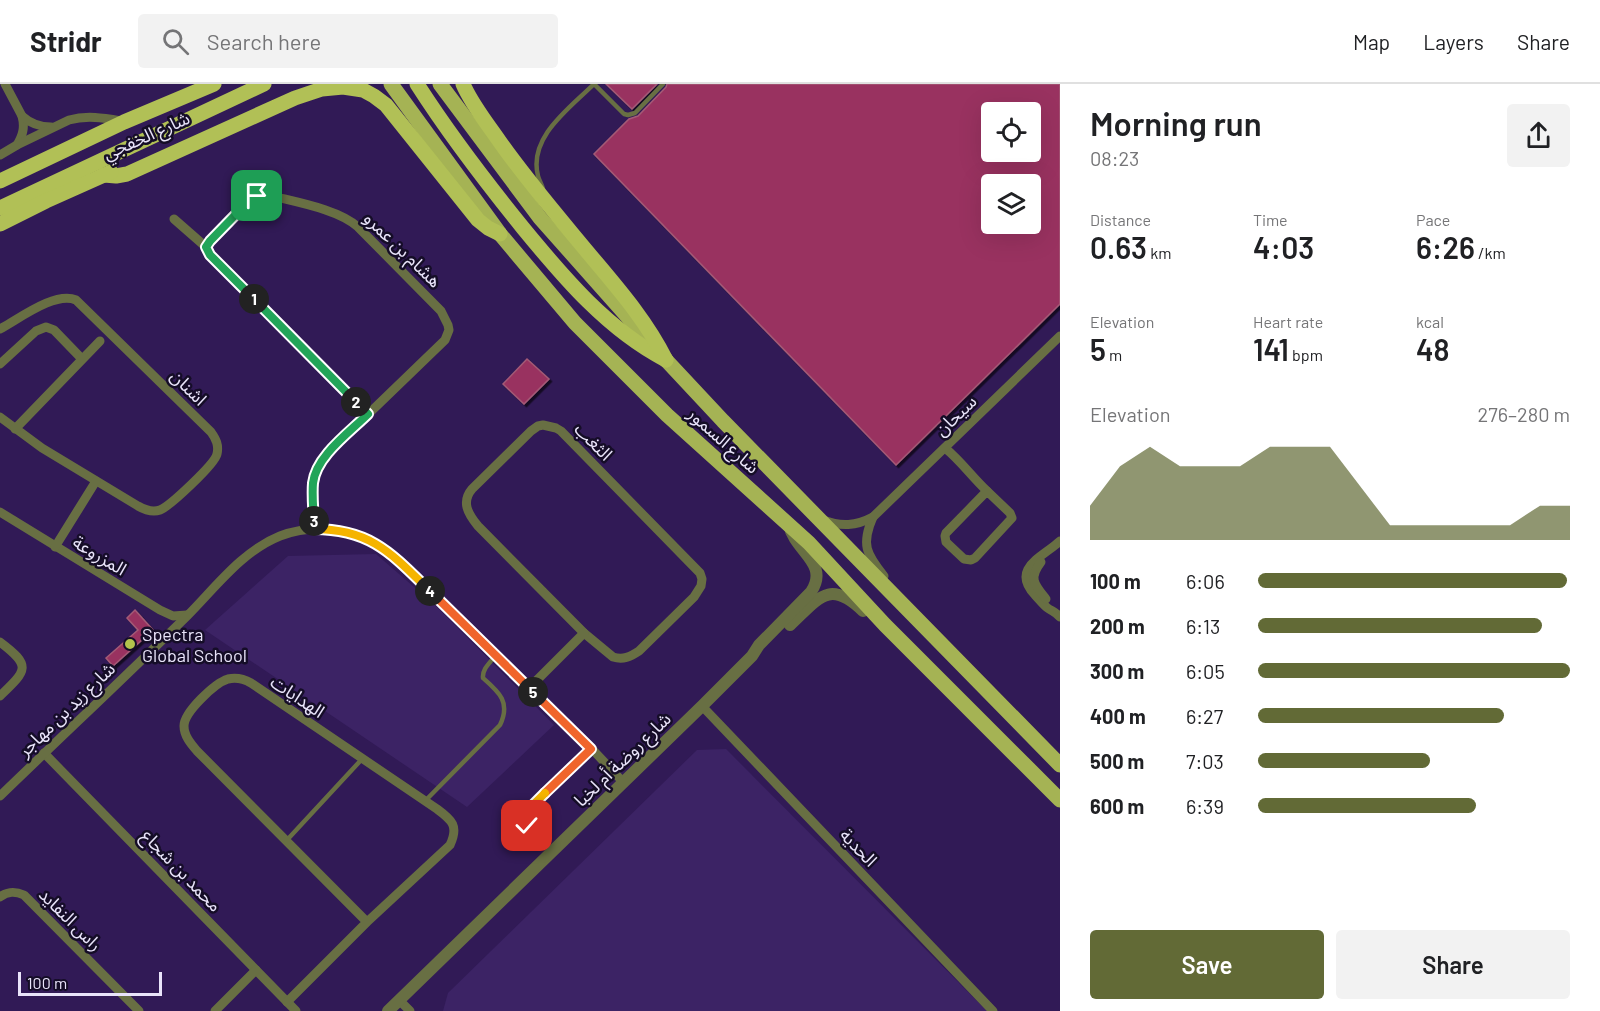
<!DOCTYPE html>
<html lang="en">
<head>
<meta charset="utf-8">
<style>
  :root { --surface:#fff; --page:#f2f2f2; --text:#202124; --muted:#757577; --line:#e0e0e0; --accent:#626a36 }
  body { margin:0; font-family:Barlow,"Noto Sans Arabic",sans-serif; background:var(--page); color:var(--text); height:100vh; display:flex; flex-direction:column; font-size:22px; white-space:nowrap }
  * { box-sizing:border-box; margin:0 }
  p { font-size:20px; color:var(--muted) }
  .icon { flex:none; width:33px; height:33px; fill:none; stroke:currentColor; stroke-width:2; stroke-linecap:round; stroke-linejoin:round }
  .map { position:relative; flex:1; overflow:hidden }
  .details { display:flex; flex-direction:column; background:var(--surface); width:540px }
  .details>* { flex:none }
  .buttons { position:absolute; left:981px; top:18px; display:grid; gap:12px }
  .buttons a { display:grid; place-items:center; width:60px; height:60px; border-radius:6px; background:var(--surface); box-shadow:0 6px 24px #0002; font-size:30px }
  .scale { position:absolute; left:18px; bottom:15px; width:144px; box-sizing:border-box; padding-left:6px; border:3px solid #e9e4fa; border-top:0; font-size:16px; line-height:21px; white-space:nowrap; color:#e9e4fa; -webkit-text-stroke:4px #150d27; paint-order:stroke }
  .pin { position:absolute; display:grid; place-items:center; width:51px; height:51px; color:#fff; margin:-26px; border-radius:12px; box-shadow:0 3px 9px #0006 }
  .km { position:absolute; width:30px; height:30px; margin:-15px; border-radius:50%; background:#222; color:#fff; font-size:16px; line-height:30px; text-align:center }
  .round { display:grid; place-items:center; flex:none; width:63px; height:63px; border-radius:6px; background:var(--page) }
  .headline { display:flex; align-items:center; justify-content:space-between; height:102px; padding:0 30px }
  h1 { font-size:33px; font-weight:600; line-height:45px }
  .metrics { display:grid; grid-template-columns:repeat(3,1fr); gap:9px; height:102px; padding:6px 30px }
  .metrics div { display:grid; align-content:center }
  .metrics b { font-size:30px; font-weight:600 }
  .metrics small { font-size:16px; font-weight:400 }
  .metrics p { font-size:16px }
  .chart { height:168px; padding:12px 30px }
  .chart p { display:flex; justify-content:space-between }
  .chart svg { width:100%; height:108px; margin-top:6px; fill:var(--accent); opacity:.7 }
  .button { display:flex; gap:12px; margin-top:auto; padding:12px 30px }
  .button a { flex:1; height:69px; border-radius:6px; background:var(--accent); color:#fff; font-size:24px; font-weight:600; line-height:69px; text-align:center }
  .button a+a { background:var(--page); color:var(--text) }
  ul { padding:0 30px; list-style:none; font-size:20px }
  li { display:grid; grid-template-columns:96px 72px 1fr; align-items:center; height:45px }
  li i { height:15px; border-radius:8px; background:var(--accent) }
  header { display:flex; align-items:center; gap:36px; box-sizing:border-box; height:84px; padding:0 30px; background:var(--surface); border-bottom:2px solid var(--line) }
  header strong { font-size:28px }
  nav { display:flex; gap:33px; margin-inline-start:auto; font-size:21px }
  .search { width:420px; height:54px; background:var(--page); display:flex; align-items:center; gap:15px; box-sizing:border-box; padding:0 21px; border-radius:6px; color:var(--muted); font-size:22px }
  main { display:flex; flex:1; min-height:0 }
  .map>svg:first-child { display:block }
</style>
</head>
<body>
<header>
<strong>Stridr</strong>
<div class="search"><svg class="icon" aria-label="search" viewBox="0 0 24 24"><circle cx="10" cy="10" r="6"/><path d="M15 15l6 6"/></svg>Search here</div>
<nav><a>Map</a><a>Layers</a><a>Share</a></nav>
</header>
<main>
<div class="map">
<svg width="1060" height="927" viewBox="0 0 1060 927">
  <defs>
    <filter id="shadow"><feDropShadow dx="2.5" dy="2.5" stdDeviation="0" flood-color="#0009"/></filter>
  </defs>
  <rect width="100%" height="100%" fill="#311a56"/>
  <!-- built -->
  <g fill="#3c2365">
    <polygon points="376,470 437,523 554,641 467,723 205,546 288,472"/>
    <polygon points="726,665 987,927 443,927 448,909 697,666"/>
  </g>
  <!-- building -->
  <g fill="#993360" stroke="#a45a76" stroke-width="1.5" fill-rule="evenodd" filter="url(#shadow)">
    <polygon points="606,0 657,0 632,25"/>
    <path d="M667,0H1060V220L896,381L594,70L629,35L638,32L666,3ZM992,28H1030V68H992ZM992,100H1030V140H992Z"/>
    <polygon points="527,275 549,295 524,320 503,300"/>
    <polygon points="135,526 153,546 113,582 106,574 138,546 127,534"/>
  </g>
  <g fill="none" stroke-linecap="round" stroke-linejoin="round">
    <!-- service -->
    <g stroke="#686f43" stroke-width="4.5">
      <polyline points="594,0 624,30 628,31 635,29 663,0"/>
      <path d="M543,105C542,101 539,96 538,92C528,53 570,24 594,0"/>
      <path d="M425,717L500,641C511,618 499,608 483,594C482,585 490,579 495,572"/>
      <polyline points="287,756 362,675"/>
      <polyline points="552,767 525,741 522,732 592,665"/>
    </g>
    <!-- minor -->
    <g stroke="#686f43" stroke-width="9">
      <path d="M5,0L22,32C25,43 23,51 17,61"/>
      <path d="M22,32C31,40 40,43 51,43"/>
      <path d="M0,71L17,61L69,36C87,31 104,34 122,37"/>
      <polyline points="174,135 206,163 210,171 368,330"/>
      <path d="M206,163L210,157C224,142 247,111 268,111C295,118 338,125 358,143L441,227L448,241L449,246L445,256L330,367C308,392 313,414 314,445"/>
      <path d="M0,245C19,235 55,207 76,216L211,348C216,355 219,361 217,370C215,380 170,422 160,426C152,429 145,426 138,422L42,364L0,333"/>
      <polyline points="0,280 36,247 46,243 54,246 82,275"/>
      <path d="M543,341L556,344L561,347L700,489L702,495L701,502L694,513L639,567C630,573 623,576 613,573L584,549L478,442C468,430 461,418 472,405L531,347L538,342Z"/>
      <polyline points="15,345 100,257"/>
      <path d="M945,364C961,377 972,393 987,407"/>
      <polygon points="987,407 1010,429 1012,434 975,474 971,476 964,475 946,458 945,452 946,449"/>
      <polyline points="0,428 160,526 173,532 187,531"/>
      <path d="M873,433C861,460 866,470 884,492"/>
      <path d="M823,436C841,443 856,442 873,433L1060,252"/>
      <path d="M1060,457C1043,473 1010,484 1035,511C1039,515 1044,522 1049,525C1054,528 1054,527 1060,533"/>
      <polyline points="55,463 96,397"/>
      <path d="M1041,478C1028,495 1035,501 1046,515"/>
      <path d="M0,558C32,582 27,586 0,612"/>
      <polyline points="529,604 584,549"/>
      <polyline points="702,622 993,927"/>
      <polyline points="44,669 296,927"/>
      <path d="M0,712C62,652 125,593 187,532C215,504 242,467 280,452C317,438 356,445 388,467L592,665L624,699"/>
      <path d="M0,813C8,807 15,807 24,811L139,927"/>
      <polyline points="399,916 410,927"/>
      <path d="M287,918L367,838L450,761C459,742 452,736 437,725L251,599C244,595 237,593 228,595C215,599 184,628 184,642C184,652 191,660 197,667L367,838"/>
      <polyline points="215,927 256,886"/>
    </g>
    <!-- tertiary -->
    <g stroke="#686f43" stroke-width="12">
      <path d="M790,541C818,515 829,494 863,527"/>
      <path d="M388,927L702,622L752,572L759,561L811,508C830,479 795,468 789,441"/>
    </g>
    <!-- primary -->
    <g stroke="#a5b354" stroke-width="15">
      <polyline points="391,0 500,150 575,239 667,331 809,459 885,541 1060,716"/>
      <polyline points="440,0 540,134 666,276 723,337 1060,681"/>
    </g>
    <!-- trunk -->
    <g stroke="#b1c056" stroke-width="15">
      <path d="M417,0C449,50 485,97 523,144C564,194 608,246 666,276"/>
      <path d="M463,0C472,21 487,39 500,58C526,95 556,130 585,165C615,201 645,234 666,276"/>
      <polyline points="104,91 116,92 127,90 295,14 322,5 343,3 363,6 374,12 386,21 478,136 488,144 500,150"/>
      <polyline points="0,97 124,38 214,0"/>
      <polyline points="0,124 264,0"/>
      <polyline points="0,140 46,117 111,88"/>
    </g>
  </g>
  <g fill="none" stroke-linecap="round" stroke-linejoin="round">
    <defs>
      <polyline id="split-1" points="254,215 210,171 206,163 210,157 245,121 257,112"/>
      <polyline id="split-2" points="254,215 356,318"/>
      <path id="split-3" d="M314,437C313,424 312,411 313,399C316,372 350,348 368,330L356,318"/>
      <path id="split-4" d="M314,437V445C371,445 392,470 430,507"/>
      <polyline id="split-5" points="430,507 533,608"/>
      <polyline id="split-6" points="533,608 591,665 545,709"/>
      <polyline id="split-7" points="527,742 523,738 522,732 545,709"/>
    </defs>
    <!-- split-1 casing -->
    <use href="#split-1" stroke="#fff" stroke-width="12"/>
    <!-- split-2 casing -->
    <use href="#split-2" stroke="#fff" stroke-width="12"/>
    <!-- split-3 casing -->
    <use href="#split-3" stroke="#fff" stroke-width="12"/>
    <!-- split-4 casing -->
    <use href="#split-4" stroke="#fff" stroke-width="12"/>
    <!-- split-5 casing -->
    <use href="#split-5" stroke="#fff" stroke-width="12"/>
    <!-- split-6 casing -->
    <use href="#split-6" stroke="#fff" stroke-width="12"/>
    <!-- split-7 casing -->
    <use href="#split-7" stroke="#fff" stroke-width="12"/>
    <!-- split-1 -->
    <use href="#split-1" stroke="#22a559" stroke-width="8"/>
    <!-- split-2 -->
    <use href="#split-2" stroke="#22a559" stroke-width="8"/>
    <!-- split-3 -->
    <use href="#split-3" stroke="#22a559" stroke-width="8"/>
    <!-- split-4 -->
    <use href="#split-4" stroke="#f5b400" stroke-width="8"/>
    <!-- split-5 -->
    <use href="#split-5" stroke="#f0652b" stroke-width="8"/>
    <!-- split-6 -->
    <use href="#split-6" stroke="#f0652b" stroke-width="8"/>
    <!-- split-7 -->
    <use href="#split-7" stroke="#f5b400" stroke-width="8"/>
  </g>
  <!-- markers -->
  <circle fill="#b2c34c" stroke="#150d27" stroke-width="2" cx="130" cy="560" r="6"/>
  <g text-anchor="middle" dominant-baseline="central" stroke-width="5" stroke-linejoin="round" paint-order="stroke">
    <!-- street labels -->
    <g font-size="18" fill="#e9e4fa" stroke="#150d27">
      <text transform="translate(146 51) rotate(-24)">شارع الخفجي</text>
      <text transform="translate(403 165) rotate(44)">هشام بن عمرو</text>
      <text transform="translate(189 303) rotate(45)">اشنان</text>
      <text transform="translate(955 331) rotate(-44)">سيحان</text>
      <text transform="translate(724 356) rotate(42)">شارع السمور</text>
      <text transform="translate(594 357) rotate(45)">الثغب</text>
      <text transform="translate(100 471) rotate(31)">المزروعة</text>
      <text transform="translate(298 612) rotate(34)">الهدايات</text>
      <text transform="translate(66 625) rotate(-44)">شارع زيد بن مهاجر</text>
      <text transform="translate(622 675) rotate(-44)">شارع روضة أم لخبا</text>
      <text transform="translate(859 763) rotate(46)">الحدية</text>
      <text transform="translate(182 786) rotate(46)">محمد بن شجاع</text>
      <text transform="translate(71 835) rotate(45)">راس النفايد</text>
    </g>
    <!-- poi labels -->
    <g font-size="18" fill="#e9e4fa" stroke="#150d27" text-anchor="start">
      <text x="142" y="550">Spectra<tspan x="142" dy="21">Global School</tspan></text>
    </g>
  </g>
</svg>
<div class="buttons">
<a><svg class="icon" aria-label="locate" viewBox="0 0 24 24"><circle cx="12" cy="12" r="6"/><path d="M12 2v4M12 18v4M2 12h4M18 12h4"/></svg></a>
<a><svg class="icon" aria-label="layers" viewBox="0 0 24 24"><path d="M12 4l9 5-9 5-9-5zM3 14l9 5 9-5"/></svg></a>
</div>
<div class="scale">100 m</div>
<div class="pin" style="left:257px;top:112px;background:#1e9e55"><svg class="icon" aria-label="arrive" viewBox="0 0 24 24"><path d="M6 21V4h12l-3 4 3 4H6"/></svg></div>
<div class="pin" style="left:527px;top:742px;background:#d93025"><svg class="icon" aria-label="check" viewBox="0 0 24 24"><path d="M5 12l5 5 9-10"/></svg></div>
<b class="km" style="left:254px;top:215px">1</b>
<b class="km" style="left:356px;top:318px">2</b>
<b class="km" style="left:314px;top:437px">3</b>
<b class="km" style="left:430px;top:507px">4</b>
<b class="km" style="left:533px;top:608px">5</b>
</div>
<section class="details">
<div class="headline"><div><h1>Morning run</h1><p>08:23</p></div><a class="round"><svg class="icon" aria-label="share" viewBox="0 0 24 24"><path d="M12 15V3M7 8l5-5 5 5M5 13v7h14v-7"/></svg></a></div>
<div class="metrics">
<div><p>Distance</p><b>0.63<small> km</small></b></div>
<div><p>Time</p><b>4:03</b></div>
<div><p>Pace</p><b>6:26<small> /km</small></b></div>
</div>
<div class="metrics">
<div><p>Elevation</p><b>5<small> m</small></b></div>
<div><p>Heart rate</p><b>141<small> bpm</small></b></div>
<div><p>kcal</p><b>48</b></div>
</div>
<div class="chart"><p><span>Elevation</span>276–280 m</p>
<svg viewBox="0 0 160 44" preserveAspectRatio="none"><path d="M0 44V30L10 14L20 6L30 14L40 14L50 14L60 6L70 6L80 6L90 22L100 38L110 38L120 38L130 38L140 38L150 30L160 30V44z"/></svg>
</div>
<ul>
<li><b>100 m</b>6:06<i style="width:99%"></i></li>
<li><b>200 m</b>6:13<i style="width:91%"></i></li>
<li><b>300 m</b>6:05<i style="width:100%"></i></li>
<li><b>400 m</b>6:27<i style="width:79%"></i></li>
<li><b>500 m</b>7:03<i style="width:55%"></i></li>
<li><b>600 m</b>6:39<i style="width:70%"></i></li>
</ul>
<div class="button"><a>Save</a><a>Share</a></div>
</section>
</main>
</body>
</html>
